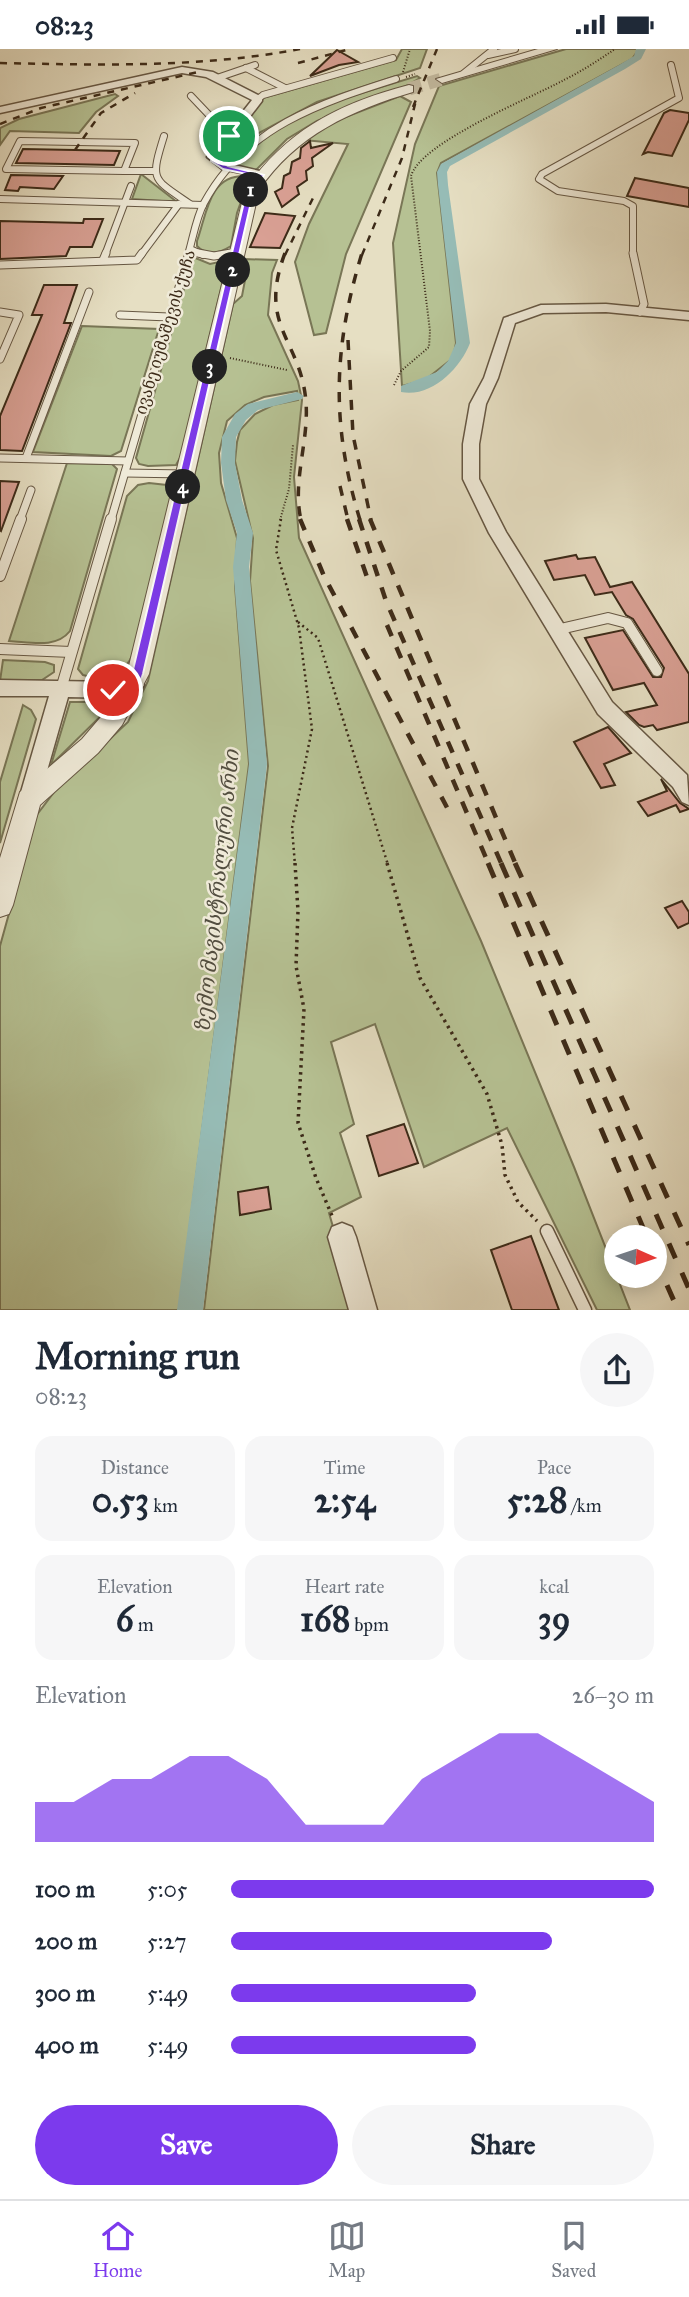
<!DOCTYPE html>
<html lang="en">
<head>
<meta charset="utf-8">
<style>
  :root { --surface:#fff; --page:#f6f6f7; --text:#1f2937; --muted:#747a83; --line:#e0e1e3; --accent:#7c3aed }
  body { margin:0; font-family:"IM FELL Great Primer","Noto Serif Georgian",serif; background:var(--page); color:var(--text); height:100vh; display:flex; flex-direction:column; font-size:26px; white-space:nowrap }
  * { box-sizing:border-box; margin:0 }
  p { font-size:23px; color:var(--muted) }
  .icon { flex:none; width:38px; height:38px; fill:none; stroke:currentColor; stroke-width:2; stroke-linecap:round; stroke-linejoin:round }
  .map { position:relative; height:1261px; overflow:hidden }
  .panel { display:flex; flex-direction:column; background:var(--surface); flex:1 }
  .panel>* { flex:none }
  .needle { width:46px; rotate:93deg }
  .tools { position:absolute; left:604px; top:1176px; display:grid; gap:14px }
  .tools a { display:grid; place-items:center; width:63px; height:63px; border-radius:50%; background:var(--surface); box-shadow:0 4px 18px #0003; font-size:35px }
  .pin { position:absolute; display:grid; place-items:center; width:60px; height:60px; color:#fff; margin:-30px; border:4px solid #fff; border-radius:50%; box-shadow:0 2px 7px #0007 }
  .km { position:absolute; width:35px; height:35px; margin:-18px; border-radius:50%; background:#222; color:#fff; font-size:19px; line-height:35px; text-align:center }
  .round { display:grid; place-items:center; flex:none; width:74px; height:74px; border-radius:37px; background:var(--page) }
  .overview { display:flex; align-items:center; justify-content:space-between; height:119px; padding:0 35px }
  h1 { font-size:38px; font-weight:800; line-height:52px }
  .stats { display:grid; grid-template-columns:repeat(3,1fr); gap:10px; height:119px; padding:7px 35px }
  .stats div { display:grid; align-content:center; border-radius:18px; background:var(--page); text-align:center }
  .stats b { font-size:35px; font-weight:800 }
  .stats small { font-size:19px; font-weight:400 }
  .stats p { font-size:19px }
  .chart { height:196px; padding:14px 35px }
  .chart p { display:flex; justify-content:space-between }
  .chart svg { width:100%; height:126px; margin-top:7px; fill:var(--accent); opacity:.7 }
  .action { display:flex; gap:14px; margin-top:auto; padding:14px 35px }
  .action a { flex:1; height:80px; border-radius:42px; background:var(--accent); color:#fff; font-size:28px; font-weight:800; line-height:80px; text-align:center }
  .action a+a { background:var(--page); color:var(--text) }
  ul { padding:0 35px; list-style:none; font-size:23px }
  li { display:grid; grid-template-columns:112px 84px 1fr; align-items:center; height:52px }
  li i { height:18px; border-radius:9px; background:var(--accent) }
  .status { display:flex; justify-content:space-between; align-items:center; height:49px; padding:0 35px; background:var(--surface); direction:ltr }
  .status svg { height:19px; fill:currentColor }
  .tab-bar { display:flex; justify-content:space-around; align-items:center; height:98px; border-top:2px solid var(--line); background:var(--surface); font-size:19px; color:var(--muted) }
  .tab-bar a { display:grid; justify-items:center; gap:4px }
  .tab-bar .current { color:var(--accent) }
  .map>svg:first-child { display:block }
</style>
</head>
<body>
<div class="status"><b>08:23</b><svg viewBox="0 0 49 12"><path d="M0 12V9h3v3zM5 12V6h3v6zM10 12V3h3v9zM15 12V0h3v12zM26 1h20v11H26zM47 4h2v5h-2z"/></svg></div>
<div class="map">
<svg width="689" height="1261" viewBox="0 0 689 1261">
  <rect width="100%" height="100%" fill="#e6dfc3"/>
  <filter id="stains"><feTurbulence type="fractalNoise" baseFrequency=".00286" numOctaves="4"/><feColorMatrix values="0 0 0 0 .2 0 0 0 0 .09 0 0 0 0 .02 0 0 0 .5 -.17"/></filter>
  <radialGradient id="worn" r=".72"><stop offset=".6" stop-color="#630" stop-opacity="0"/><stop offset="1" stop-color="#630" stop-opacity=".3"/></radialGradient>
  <!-- green -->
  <g fill="#b6c193" stroke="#797656" stroke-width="2">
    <polygon points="402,0 427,0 420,19 317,53 255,86 223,113 219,106 263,49 396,11"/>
    <polygon points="566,0 639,0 632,10 441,114 437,124 456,294 453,309 425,331 402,337 393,194 415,95 439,37"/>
    <polygon points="417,27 420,29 406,37 317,72 287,90 255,122 236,118 234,115 237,110 286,74 339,51"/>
    <polygon points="115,45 118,47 96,63 79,84 10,82 0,96 0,79 19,70"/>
    <polygon points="400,47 411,53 346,205 326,284 314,286 295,213 309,175 348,95 303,91 325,76"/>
    <polygon points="141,125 177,153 132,150"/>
    <path d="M245,127L249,130L237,164L231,197C220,204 206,207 197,197V192C207,164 209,126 245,127Z"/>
    <polygon points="193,208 210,215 228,211 181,407 176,416 148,417 139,415 136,409"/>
    <polygon points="243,210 277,211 272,224 268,266 298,332 302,351 294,428 299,489 481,892 574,1118 630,1261 597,1261 507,1079 424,1118 375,975 331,993 354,1075 340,1084 361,1148 329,1164 357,1261 204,1261 268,717 250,532 253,489 235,412 237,393 240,381 255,365 273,356 298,351 297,342 264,348 245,356 227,372 219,404 221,434 237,489 235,537 249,715 179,1261 0,1261 0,897 36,767 55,742 128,673 148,632 233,255 242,247 246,226 241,219"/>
    <polygon points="82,277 159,280 121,402 111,407 33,403"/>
    <path d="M67,414L112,415L117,420L70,582C56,600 30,593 9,592Z"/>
    <path d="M149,434L167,436L173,440L134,603C123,628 109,633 83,626L78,620L127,447L138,436Z"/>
    <polygon points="3,611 45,613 54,616 54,623 42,631 0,632"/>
    <polygon points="70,653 115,653 51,716"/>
    <polygon points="23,656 31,661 36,670 0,794 0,733"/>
  </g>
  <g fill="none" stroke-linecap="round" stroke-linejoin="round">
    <!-- canal -->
    <g fill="#96bcb6" fill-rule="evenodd">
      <path d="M636,0H646L641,10L625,20L450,117L447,123L448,136L470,294C460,320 431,349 401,343V337L437,323L448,312L456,294L438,136L437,123L441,115L619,16L634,7Z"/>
      <polygon points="297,343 304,347 302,350 258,361 246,371 236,388 235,414 242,451 253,484 249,518 267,715 203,1261 177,1261 249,715 233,518 237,484 226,451 221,414 222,388 235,365 248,355"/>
    </g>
  </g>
  <!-- building -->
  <g fill="#d9a094" stroke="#3c2a18" stroke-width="2">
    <polygon points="337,1 358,13 339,16 310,27"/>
    <polygon points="670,61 689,64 689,71 672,107 648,103 643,105 664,64"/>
    <polygon points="310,92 311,99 333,94 312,109 313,117 306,122 307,131 297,138 299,145 282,158 275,143 282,139 284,127 290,124 292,113 300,109 301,99"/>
    <polygon points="23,100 75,101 120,102 114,116 16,114"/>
    <polygon points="11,126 63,127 54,140 20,138 18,142 5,141"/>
    <polygon points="635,129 689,139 689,158 627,147"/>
    <polygon points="265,164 295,167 280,199 250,198"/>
    <polygon points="84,170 103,170 92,198 70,198 66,207 0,210 0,172 83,174"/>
    <polygon points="44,236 77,236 64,274 71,274 22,402 0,401 0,367 42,266 32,266"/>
    <polygon points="0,432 19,433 1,482 0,481"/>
    <polygon points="576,506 578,510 595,508 610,538 632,533 689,625 689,673 657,681 653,676 644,678 639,676 626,663 657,656 644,634 613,641 585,589 623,581 653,628 661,628 664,619 633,570 626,566 612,543 595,546 585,526 554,531 545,512"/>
    <polygon points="608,678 631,704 604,715 615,736 601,739 574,693"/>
    <polygon points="661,730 680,754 689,760 680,763 676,756 648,767 638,753 667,742"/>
    <polygon points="682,852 689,863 689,874 678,879 665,859"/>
    <polygon points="404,1075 418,1114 379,1127 367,1087"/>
    <polygon points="268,1138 271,1160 240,1166 238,1143"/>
    <polygon points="531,1187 559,1261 512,1261 491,1201"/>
  </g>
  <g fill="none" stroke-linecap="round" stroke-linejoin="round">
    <!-- tertiary-tunnel -->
    <polyline stroke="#c4bba1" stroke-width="13" stroke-dasharray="13 7" stroke-linecap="butt" points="409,40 442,30"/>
    <defs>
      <g id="service-far3">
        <polyline points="488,6 515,0"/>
        <polyline points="246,19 285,39"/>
        <polyline points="464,24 494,0"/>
        <polyline points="217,29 255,16"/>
        <polyline points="191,47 229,87"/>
        <polyline points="258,50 263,46 393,9"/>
        <path d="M164,87C150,132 152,129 190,155"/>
        <polygon points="20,92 135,94 124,122 6,120"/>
        <polyline points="124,122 154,122"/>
        <polyline points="0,150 203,156"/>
        <polyline points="190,200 203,206"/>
        <polyline points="105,206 131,137"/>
        <polyline points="141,206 179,155"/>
        <path d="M188,206C193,189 196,169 204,154C244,79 320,54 396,30"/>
        <polyline points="226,206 238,201"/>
        <polyline points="633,206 633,157 624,152 558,142 539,130 542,125 679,49 671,16"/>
      </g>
      <g id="service-far2">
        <polyline points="198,204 214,207 231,204"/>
        <polyline points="633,204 644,255 640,263"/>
        <polyline points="103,211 106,204"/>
        <polyline points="0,216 137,211 142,204"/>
        <polyline points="0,263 19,266 0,310"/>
        <polyline points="120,266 169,268"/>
        <polyline points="0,409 128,412"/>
        <polyline points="26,409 89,243"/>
        <polyline points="125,424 186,425"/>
        <polyline points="20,471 31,441"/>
        <polyline points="111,471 189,204"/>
      </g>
      <g id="service-far1">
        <polyline points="0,527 21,470"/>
        <polyline points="556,581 608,569 627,574 657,622"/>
        <polyline points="0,600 71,603"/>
        <polyline points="61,640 111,470"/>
      </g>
      <polyline id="service" points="547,1182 585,1261"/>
      <g id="minor">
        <polygon points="182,18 213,23 262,48 262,52 220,107 230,115 264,123 264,129 222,120 207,108 252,51 206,28 182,24 0,64 0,58"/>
        <polygon points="606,255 689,263 689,271 606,263 543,264 515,274 498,329 486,355 479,395 479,430 506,483 612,653 687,726 689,756 682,753 673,738 598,665 489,484 463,430 463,395 470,355 484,329 504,269 541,256"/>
        <polygon points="134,628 141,631 144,636 141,641 113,649 68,648 39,750 36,756 29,759 22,756 19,750 49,647 0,647 0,631 113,633"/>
        <polygon points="342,1174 352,1178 356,1188 377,1261 349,1261 328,1188 332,1178"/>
      </g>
      <g id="tertiary">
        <polygon points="538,0 557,0 442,34 436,30"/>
        <path d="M409,36L413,37V43C352,61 296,86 259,141L149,625L122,676L98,704L40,756L13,856L9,865L0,868V809L20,743L82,690L106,662L127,625L245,141C286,81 340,54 409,36Z"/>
      </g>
    </defs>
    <!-- service-far3 casing -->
    <use href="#service-far3" stroke="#665743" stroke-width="8"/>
    <!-- service-far2 casing -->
    <use href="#service-far2" stroke="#665743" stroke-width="9"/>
    <!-- service-far1 casing -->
    <use href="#service-far1" stroke="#665743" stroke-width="12"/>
    <!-- service casing -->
    <use href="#service" stroke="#665743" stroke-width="15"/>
    <!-- minor casing -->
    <use href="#minor" stroke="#665743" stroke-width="3"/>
    <!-- tertiary casing -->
    <use href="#tertiary" stroke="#665743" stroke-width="2"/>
    <!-- path-far2 -->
    <g stroke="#3c2a18" stroke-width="2" stroke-dasharray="1 2" stroke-linecap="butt">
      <polyline points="403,23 410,0"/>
      <polyline points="406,28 415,25"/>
      <polyline points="230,309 287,321"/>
      <path d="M394,336L401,322L429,298L430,282L411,127C421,93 531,49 564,31C582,22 599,11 615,0"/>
      <polyline points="280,471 289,440 293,396"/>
    </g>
    <!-- path-far1 -->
    <g stroke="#3c2a18" stroke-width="2.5" stroke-dasharray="2 3.5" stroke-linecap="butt">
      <polyline points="281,470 276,501 299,579 312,680 292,779 295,816"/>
      <polyline points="298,573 318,589 388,816"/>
    </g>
    <!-- path -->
    <g stroke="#3c2a18" stroke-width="3.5" stroke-dasharray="2.5 4.5" stroke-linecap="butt">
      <polyline points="295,814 298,862 296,917 304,960 298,1074 316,1129 333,1169"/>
      <polyline points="387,814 420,929 487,1045 502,1096 505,1126 518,1153 537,1172"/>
    </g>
    <!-- service-far3 -->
    <use href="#service-far3" stroke="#efead8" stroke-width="6"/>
    <!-- service-far2 -->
    <use href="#service-far2" stroke="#efead8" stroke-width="7"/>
    <!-- service-far1 -->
    <use href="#service-far1" stroke="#efead8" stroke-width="10"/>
    <!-- service -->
    <use href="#service" stroke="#efead8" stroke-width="12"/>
    <!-- minor -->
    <use href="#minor" fill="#efead8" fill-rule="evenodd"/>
    <!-- tertiary -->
    <use href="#tertiary" fill="#efead8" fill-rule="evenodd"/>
    <!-- rail-far3 -->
    <g stroke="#3c2a18" stroke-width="2.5" stroke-dasharray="7 7" stroke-linecap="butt">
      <path d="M0,14C101,16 200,19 300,0"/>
      <polyline points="298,14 350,0"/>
      <polyline points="413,58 437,0"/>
      <polyline points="0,75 41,59 198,23"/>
      <polyline points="75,101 101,64 135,44"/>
      <polyline points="285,206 313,149"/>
      <polyline points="362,206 402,109 416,51"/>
    </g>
    <!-- rail-far2 -->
    <g stroke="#3c2a18" stroke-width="3.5" stroke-dasharray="10 10" stroke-linecap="butt">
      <path d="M285,204C257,278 301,290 306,353C309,393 292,432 301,471"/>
      <polyline points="348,291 353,386 371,471"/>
      <polyline points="340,437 348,471"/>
      <path d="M360,471C331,376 333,299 362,204"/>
    </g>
    <!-- rail-far1 -->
    <g stroke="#3c2a18" stroke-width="4.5" stroke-dasharray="12 12" stroke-linecap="butt">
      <polyline points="300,470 324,527 451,766"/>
      <polyline points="347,470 368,531"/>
      <polyline points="359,470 386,552 502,816"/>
      <polyline points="370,470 516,816"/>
      <polyline points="387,576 489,816"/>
    </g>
    <!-- rail -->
    <g stroke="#3c2a18" stroke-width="5" stroke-dasharray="16 16" stroke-linecap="butt">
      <polyline points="488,814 647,1188"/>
      <polyline points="501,814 689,1240"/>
      <polyline points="515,814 689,1196"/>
      <polyline points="654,1207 678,1261"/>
    </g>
  </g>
  <!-- route -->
  <polygon fill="#7c3aed" stroke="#fff" stroke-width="2" points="227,85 232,87 217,110 228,117 264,126 252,149 143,625 138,639 113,645 107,641 109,638 129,633 132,625 245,149 256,127 223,120 211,112 212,104"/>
  <g text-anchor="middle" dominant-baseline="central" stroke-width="5" stroke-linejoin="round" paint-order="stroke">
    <!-- far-street labels -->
    <g font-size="16" fill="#3c2a18" stroke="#efead8">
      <text transform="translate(165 283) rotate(-73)">ივანე იუმაშევის ქუჩა</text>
    </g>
    <!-- water labels -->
    <g font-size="21" font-style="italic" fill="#524e40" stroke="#efead8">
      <text transform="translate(217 842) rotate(-84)">ზემო მაგისტრალური არხი</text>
    </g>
  </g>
  <rect width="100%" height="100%" filter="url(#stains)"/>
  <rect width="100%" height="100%" fill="url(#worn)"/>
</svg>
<div class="tools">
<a><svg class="needle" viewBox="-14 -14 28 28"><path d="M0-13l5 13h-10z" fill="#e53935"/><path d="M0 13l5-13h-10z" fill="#747a83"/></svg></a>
</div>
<div class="pin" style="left:229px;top:87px;background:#1e9e55"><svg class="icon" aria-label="arrive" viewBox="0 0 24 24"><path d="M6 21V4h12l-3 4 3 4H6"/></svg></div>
<div class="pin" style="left:113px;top:641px;background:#d93025"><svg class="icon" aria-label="check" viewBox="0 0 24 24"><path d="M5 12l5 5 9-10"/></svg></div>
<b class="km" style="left:251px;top:141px">1</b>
<b class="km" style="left:233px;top:221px">2</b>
<b class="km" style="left:210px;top:318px">3</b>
<b class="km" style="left:183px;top:438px">4</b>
</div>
<section class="panel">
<div class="overview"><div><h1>Morning run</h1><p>08:23</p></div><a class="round"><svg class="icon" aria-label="share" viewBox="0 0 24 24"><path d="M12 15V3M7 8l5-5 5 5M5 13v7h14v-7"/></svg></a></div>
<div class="stats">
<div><p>Distance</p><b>0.53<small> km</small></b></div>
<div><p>Time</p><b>2:54</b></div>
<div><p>Pace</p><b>5:28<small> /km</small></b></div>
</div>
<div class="stats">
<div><p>Elevation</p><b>6<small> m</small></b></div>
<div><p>Heart rate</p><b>168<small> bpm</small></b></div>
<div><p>kcal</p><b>39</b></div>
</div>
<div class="chart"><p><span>Elevation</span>26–30 m</p>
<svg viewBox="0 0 160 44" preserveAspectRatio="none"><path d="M0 44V30L10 30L20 22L30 22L40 14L50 14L60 22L70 38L80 38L90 38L100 22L110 14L120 6L130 6L140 14L150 22L160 30V44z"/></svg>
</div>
<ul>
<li><b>100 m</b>5:05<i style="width:100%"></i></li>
<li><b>200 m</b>5:27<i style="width:76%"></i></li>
<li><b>300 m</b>5:49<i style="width:58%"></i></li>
<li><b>400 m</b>5:49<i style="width:58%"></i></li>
</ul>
<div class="action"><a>Save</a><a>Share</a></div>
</section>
<nav class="tab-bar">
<a class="current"><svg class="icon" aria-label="home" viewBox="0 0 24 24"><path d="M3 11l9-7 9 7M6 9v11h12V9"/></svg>Home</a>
<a><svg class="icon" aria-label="map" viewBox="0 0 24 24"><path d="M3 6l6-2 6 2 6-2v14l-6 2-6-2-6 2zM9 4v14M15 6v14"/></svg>Map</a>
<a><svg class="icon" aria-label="saved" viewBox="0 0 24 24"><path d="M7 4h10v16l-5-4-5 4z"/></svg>Saved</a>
</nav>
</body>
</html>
